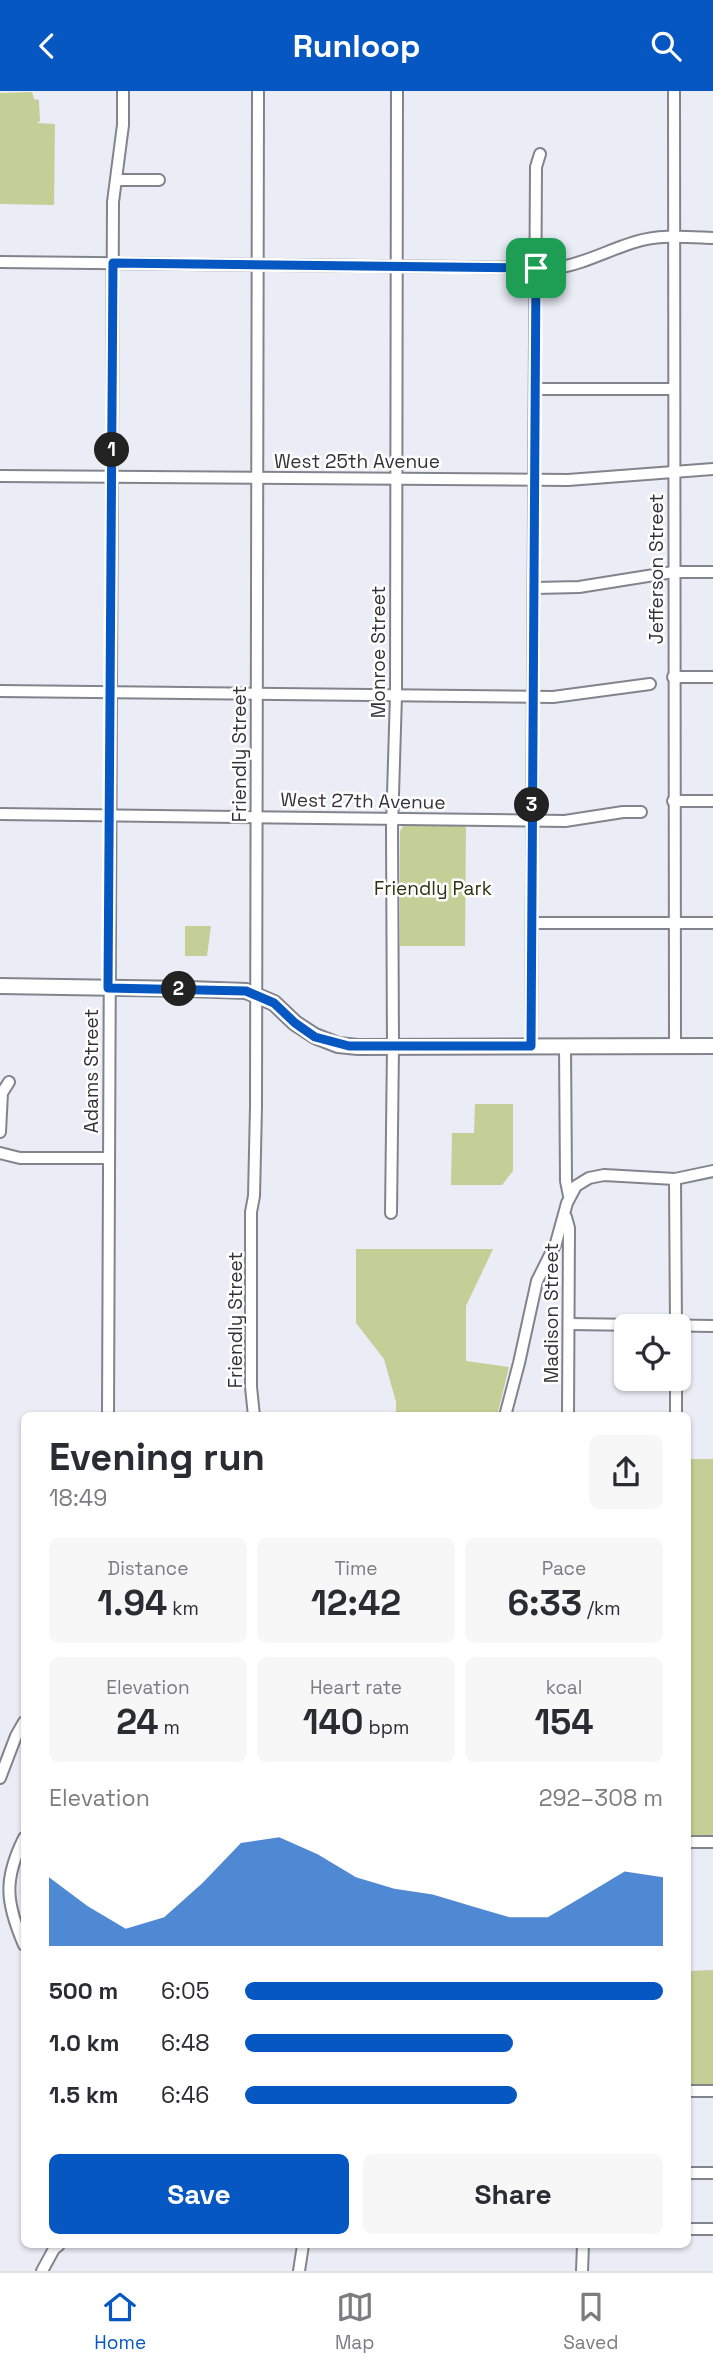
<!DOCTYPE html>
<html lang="en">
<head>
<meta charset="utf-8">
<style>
  :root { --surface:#fff; --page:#f7f7f7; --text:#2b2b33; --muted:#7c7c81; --line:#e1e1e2; --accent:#0657c1 }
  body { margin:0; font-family:"Space Grotesk",sans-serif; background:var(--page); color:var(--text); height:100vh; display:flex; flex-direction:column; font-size:26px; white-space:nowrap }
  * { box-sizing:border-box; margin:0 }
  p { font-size:23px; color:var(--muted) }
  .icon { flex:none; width:38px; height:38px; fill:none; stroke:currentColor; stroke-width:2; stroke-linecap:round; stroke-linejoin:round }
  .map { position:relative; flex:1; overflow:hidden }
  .panel { position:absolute; left:21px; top:1321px; width:670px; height:836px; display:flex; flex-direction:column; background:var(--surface); border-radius:10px; box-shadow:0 2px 5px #0004 }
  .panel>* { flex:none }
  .controls { position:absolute; left:614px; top:1223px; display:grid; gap:14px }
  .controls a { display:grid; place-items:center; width:77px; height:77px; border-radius:10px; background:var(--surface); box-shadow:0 2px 5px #0004; font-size:35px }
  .pin { position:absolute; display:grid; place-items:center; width:60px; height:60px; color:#fff; margin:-30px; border-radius:14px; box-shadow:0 4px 10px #0006 }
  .km { position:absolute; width:35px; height:35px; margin:-18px; border-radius:50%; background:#222; color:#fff; font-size:19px; line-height:35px; text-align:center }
  .round { display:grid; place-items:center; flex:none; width:74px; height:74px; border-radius:10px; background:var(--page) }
  .head { display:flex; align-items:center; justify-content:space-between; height:119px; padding:0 28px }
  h1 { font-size:38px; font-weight:700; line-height:52px }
  .metrics { display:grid; grid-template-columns:repeat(3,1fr); gap:10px; height:119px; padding:7px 28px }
  .metrics div { display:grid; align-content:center; border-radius:10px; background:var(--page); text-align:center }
  .metrics b { font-size:35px; font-weight:700 }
  .metrics small { font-size:19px; font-weight:400 }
  .metrics p { font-size:19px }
  .chart { height:196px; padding:14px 28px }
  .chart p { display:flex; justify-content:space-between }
  .chart svg { width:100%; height:126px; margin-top:7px; fill:var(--accent); opacity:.7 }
  .primary-button { display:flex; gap:14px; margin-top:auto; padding:14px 28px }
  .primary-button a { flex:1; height:80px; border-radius:10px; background:var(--accent); color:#fff; font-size:28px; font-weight:700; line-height:80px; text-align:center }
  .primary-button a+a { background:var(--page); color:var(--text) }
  ul { padding:0 28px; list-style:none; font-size:23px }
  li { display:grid; grid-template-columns:112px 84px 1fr; align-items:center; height:52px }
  li i { height:18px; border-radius:9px; background:var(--accent) }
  header { display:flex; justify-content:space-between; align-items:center; height:91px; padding:0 28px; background:var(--accent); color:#fff; font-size:32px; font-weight:700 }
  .tabs { display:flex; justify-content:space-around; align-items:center; height:98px; border-top:2px solid var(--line); background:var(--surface); font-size:19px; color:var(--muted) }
  .tabs a { display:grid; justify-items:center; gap:4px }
  .tabs .current { color:var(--accent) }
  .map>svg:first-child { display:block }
</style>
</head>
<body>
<header><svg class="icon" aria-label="back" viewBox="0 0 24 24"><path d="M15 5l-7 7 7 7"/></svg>Runloop<svg class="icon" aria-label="search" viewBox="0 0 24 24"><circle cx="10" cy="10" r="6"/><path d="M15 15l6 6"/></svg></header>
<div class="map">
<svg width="713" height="2180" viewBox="0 0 713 2180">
  <rect width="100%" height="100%" fill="#eaecf6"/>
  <!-- green -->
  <g fill="#c4ce97">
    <polygon points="32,1 34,8 39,9 39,11 40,30 37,32 55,33 54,114 0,113 0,2"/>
    <polygon points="404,734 466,734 465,855 400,855 400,740"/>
    <polygon points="185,835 211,835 207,865 185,865"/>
    <polygon points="475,1013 513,1013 513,1080 502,1094 451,1094 452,1042 474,1042"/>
    <polygon points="356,1158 493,1158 466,1215 466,1270 509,1276 497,1325 396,1325 396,1311 384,1268 356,1232"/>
    <polygon points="690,1368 713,1368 713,1747 688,1746"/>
    <polygon points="713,1879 713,1995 688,1996 688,1880"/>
  </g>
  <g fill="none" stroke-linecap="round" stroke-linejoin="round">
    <defs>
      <g id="minor">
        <polyline points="674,0 675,955"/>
        <polyline points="116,89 159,89"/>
        <path d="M0,171L556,177C584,173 608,159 635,151C660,143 688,146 713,147"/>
        <polyline points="536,298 674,298"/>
        <polyline points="0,385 568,389 713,378"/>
        <polyline points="535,497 579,496 673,481 713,481"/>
        <polyline points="673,586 713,586"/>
        <polyline points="0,600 553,606 650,593"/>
        <polyline points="673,710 713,710"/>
        <polyline points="0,723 565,730 623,721 641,721"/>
        <polyline points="532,832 713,832"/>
        <polyline points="531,955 536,76 540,63"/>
        <polyline points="565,955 566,1090 569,1105"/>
        <polyline points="0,1041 2,1002 9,991"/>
        <polyline points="0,1062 20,1067 108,1067"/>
        <polyline points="675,1088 676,1236"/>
        <polyline points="391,1122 393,956 392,737 396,604 397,0"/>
        <polyline points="566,1126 569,1137 568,1325"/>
        <polyline points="569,1233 713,1235"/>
        <polyline points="676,1288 676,1325"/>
        <polyline points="108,1325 113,111 123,34 123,0"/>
        <polyline points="254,1325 251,1296 251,1121 254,1105 256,1016 258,0"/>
        <polyline points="505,1325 519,1272 537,1190 556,1152 567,1112 576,1095 589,1087 604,1084 675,1088 713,1080"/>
        <polyline points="0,1687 16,1645 24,1631"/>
        <path d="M24,1747C3,1789 6,1812 24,1854"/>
        <polyline points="688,1751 713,1751"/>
        <polyline points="688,2000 713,2000"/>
        <polyline points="688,2082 713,2082"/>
        <polyline points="688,2138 713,2138"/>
        <polyline points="42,2180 54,2158 59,2154"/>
        <polyline points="299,2180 303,2154"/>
        <polyline points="582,2180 583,2154"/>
      </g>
      <polyline id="major" points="0,895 188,898 246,900 274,912 295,932 315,945 338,954 358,956 713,955"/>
    </defs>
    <!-- minor casing -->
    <use href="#minor" stroke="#82848d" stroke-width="14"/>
    <!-- major casing -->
    <use href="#major" stroke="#82848d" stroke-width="18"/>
    <!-- minor -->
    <use href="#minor" stroke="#fff" stroke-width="10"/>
    <!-- major -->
    <use href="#major" stroke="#fff" stroke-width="14"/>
  </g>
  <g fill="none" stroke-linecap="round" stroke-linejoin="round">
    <defs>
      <polygon id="route" points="113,172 536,177 531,955 349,955 315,946 295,932 274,912 246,900 108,897"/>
    </defs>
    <!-- route casing -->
    <use href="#route" stroke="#fff" stroke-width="14"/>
    <!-- route -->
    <use href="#route" stroke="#0657c1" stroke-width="9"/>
  </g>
  <g text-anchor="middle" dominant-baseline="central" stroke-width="5" stroke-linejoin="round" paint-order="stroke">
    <!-- street labels -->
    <g font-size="19" fill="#333337" stroke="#fff">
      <text x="357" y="370">West 25th Avenue</text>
      <text transform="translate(656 478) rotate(-90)">Jefferson Street</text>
      <text transform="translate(378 561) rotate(-90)">Monroe Street</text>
      <text transform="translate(239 663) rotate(-90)">Friendly Street</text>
      <text transform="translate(363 710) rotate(1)">West 27th Avenue</text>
      <text transform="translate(91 980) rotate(-90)">Adams Street</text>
      <text transform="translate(551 1222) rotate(-90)">Madison Street</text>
      <text transform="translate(235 1229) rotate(-90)">Friendly Street</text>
    </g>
    <!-- park labels -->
    <g font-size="19" fill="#2d3210" stroke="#fff">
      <text x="433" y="797">Friendly Park</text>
    </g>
  </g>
</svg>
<div class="controls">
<a><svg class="icon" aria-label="locate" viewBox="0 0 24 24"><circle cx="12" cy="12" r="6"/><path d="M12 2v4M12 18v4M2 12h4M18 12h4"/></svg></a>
</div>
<div class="pin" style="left:536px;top:177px;background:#1e9e55"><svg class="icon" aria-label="arrive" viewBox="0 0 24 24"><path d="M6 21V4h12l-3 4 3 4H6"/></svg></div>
<b class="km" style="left:112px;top:359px">1</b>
<b class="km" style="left:179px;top:898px">2</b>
<b class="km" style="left:532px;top:714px">3</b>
<section class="panel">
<div class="head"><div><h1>Evening run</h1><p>18:49</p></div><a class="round"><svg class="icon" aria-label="share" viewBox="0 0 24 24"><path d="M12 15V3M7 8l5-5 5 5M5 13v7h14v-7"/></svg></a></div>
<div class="metrics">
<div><p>Distance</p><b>1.94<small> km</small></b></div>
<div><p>Time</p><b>12:42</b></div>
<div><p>Pace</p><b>6:33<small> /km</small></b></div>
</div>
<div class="metrics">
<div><p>Elevation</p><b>24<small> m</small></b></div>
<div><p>Heart rate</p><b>140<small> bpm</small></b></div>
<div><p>kcal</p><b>154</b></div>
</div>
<div class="chart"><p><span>Elevation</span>292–308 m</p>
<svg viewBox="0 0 160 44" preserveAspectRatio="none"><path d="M0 44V20L10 30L20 38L30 34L40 22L50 8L60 6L70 12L80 20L90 24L100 26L110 30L120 34L130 34L140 26L150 18L160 20V44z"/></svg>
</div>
<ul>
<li><b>500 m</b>6:05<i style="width:100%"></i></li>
<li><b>1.0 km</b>6:48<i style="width:64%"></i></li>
<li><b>1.5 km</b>6:46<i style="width:65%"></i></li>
</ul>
<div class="primary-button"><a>Save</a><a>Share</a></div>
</section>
</div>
<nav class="tabs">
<a class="current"><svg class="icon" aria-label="home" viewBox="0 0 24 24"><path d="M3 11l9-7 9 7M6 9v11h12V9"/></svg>Home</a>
<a><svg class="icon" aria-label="map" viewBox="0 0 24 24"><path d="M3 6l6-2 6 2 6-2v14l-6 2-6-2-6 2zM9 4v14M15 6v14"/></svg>Map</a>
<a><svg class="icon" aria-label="saved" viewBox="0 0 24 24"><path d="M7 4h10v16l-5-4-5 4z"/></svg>Saved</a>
</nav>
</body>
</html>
